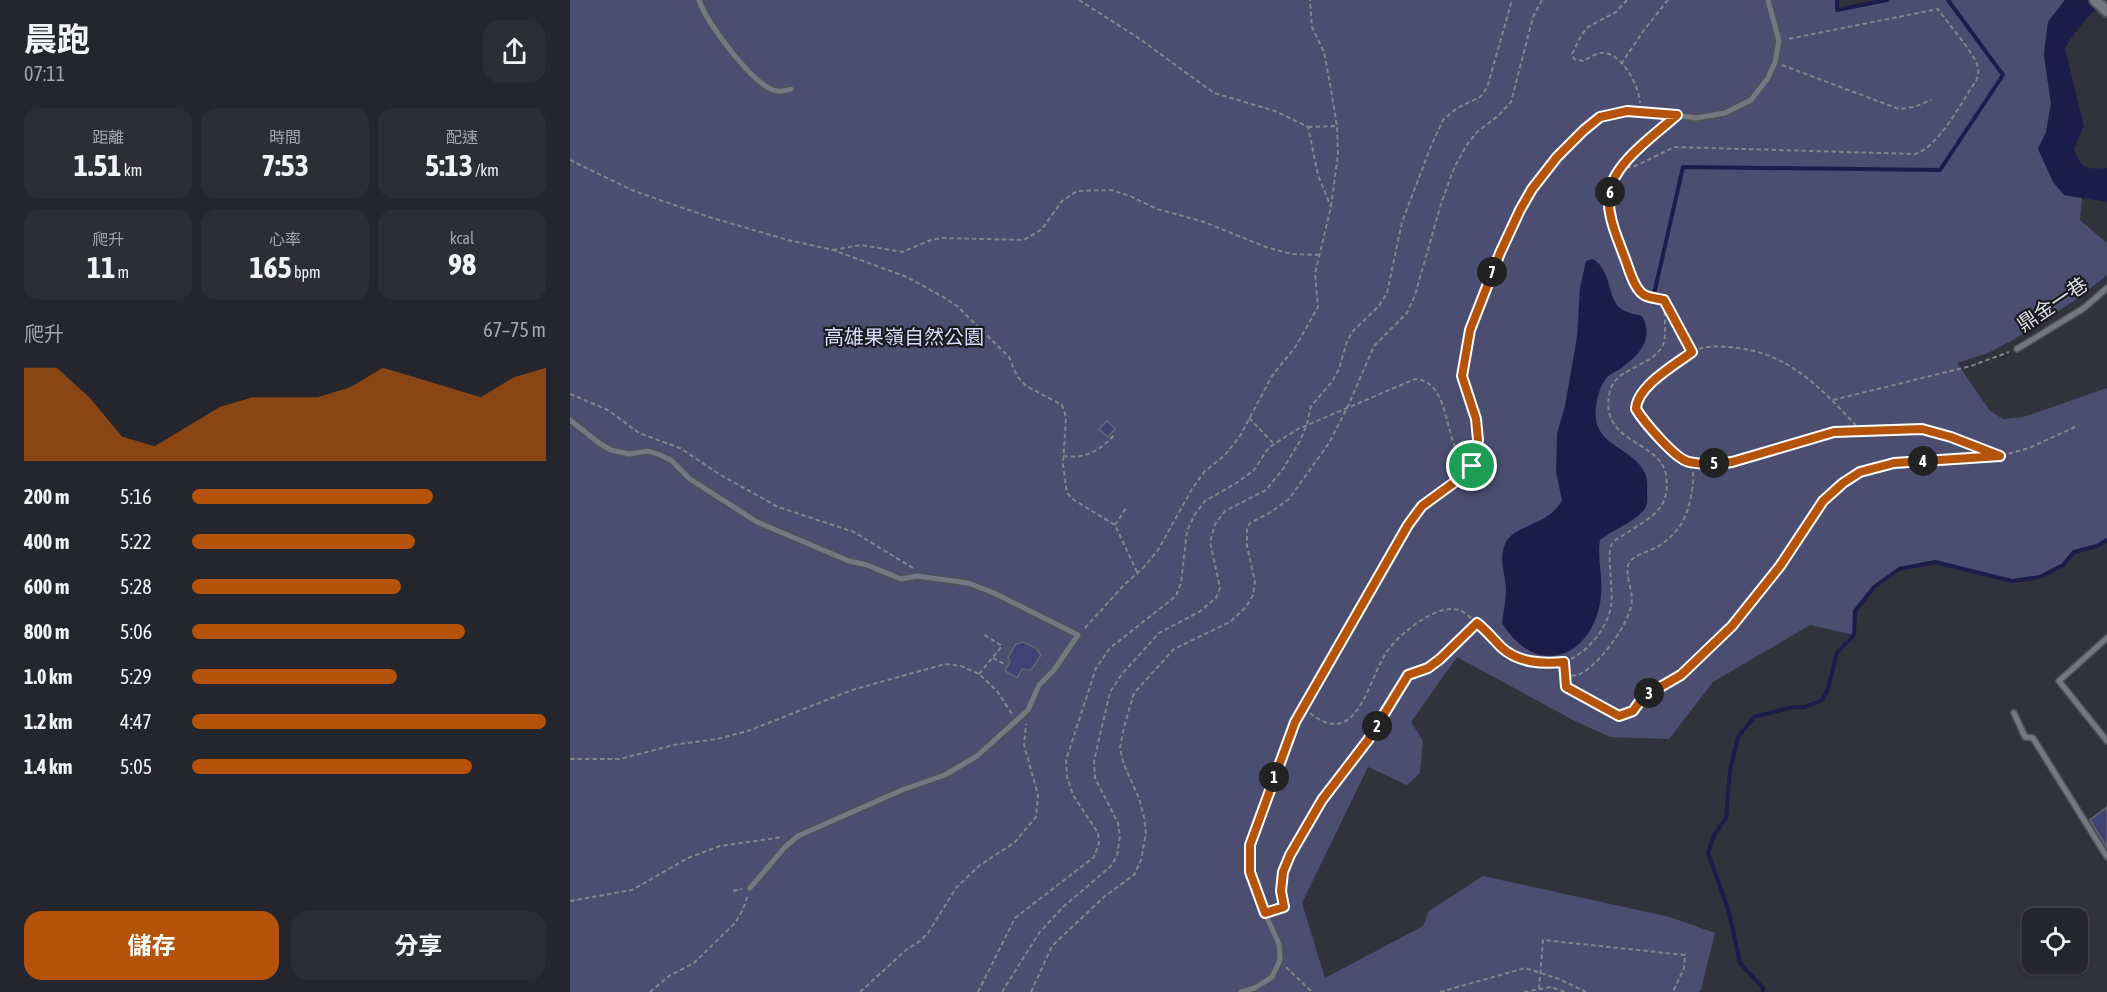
<!DOCTYPE html>
<html lang="zh-TW">
<head>
<meta charset="utf-8">
<style>
  :root { --surface:#25262d; --page:#2d2e35; --text:#f1f3f6; --muted:#a3a5aa; --line:#424349; --accent:#b45309 }
  body { margin:0; font-family:"Asap Condensed","Noto Sans TC",sans-serif; background:var(--page); color:var(--text); height:100vh; display:flex; flex-direction:column; font-size:22px; white-space:nowrap }
  * { box-sizing:border-box; margin:0 }
  p { font-size:20px; color:var(--muted) }
  .icon { flex:none; width:33px; height:33px; fill:none; stroke:currentColor; stroke-width:2; stroke-linecap:round; stroke-linejoin:round }
  .map { position:relative; flex:1; overflow:hidden }
  .panel { display:flex; flex-direction:column; background:var(--surface); width:570px }
  .panel>* { flex:none }
  .controls { position:absolute; left:1452px; top:908px; display:grid; gap:12px }
  .controls a { display:grid; place-items:center; width:66px; height:66px; border-radius:12px; background:var(--surface); box-shadow:0 2px 4px #0004,0 0 0 2px var(--line); font-size:30px }
  .pin { position:absolute; display:grid; place-items:center; width:51px; height:51px; color:#fff; margin:-26px; border:3px solid #fff; border-radius:50%; box-shadow:0 2px 6px #0007 }
  .km { position:absolute; width:30px; height:30px; margin:-15px; border-radius:50%; background:#222; color:#fff; font-size:16px; line-height:30px; text-align:center }
  .round { display:grid; place-items:center; flex:none; width:63px; height:63px; border-radius:18px; background:var(--page) }
  .head { display:flex; align-items:center; justify-content:space-between; height:102px; padding:0 24px }
  h1 { font-size:33px; font-weight:700; line-height:45px }
  .figures { display:grid; grid-template-columns:repeat(3,1fr); gap:9px; height:102px; padding:6px 24px }
  .figures div { display:grid; align-content:center; border-radius:15px; background:var(--page); text-align:center }
  .figures b { font-size:30px; font-weight:700 }
  .figures small { font-size:16px; font-weight:400 }
  .figures p { font-size:16px }
  .chart { height:168px; padding:12px 24px }
  .chart p { display:flex; justify-content:space-between }
  .chart svg { width:100%; height:108px; margin-top:6px; fill:var(--accent); opacity:.7 }
  .button { display:flex; gap:12px; margin-top:auto; padding:12px 24px }
  .button a { flex:1; height:69px; border-radius:18px; background:var(--accent); color:#fff; font-size:24px; font-weight:700; line-height:69px; text-align:center }
  .button a+a { background:var(--page); color:var(--text) }
  ul { padding:0 24px; list-style:none; font-size:20px }
  li { display:grid; grid-template-columns:96px 72px 1fr; align-items:center; height:45px }
  li i { height:15px; border-radius:8px; background:var(--accent) }
  main { display:flex; flex:1; min-height:0 }
  .map>svg:first-child { display:block }
</style>
</head>
<body>
<main>
<section class="panel">
<div class="head"><div><h1>晨跑</h1><p>07:11</p></div><a class="round"><svg class="icon" aria-label="share" viewBox="0 0 24 24"><path d="M12 15V3M7 8l5-5 5 5M5 13v7h14v-7"/></svg></a></div>
<div class="figures">
<div><p>距離</p><b>1.51<small> km</small></b></div>
<div><p>時間</p><b>7:53</b></div>
<div><p>配速</p><b>5:13<small> /km</small></b></div>
</div>
<div class="figures">
<div><p>爬升</p><b>11<small> m</small></b></div>
<div><p>心率</p><b>165<small> bpm</small></b></div>
<div><p>kcal</p><b>98</b></div>
</div>
<div class="chart"><p><span>爬升</span>67–75 m</p>
<svg viewBox="0 0 160 44" preserveAspectRatio="none"><path d="M0 44V6L10 6L20 18L30 34L40 38L50 30L60 22L70 18L80 18L90 18L100 14L110 6L120 10L130 14L140 18L150 10L160 6V44z"/></svg>
</div>
<ul>
<li><b>200 m</b>5:16<i style="width:68%"></i></li>
<li><b>400 m</b>5:22<i style="width:63%"></i></li>
<li><b>600 m</b>5:28<i style="width:59%"></i></li>
<li><b>800 m</b>5:06<i style="width:77%"></i></li>
<li><b>1.0 km</b>5:29<i style="width:58%"></i></li>
<li><b>1.2 km</b>4:47<i style="width:100%"></i></li>
<li><b>1.4 km</b>5:05<i style="width:79%"></i></li>
</ul>
<div class="button"><a>儲存</a><a>分享</a></div>
</section>
<div class="map">
<svg width="1537" height="992" viewBox="0 0 1537 992">
  <rect width="100%" height="100%" fill="#31323c"/>
  <!-- green -->
  <polygon fill="#4b4e70" points="0,0 1267,0 1267,10 1317,0 1495,0 1478,22 1474,55 1481,104 1476,132 1468,149 1494,195 1512,198 1510,220 1537,243 1537,275 1510,297 1443,340 1418,353 1387,363 1420,411 1433,419 1453,417 1537,388 1537,540 1527,546 1504,552 1493,565 1470,577 1442,581 1365,562 1329,569 1304,587 1285,611 1284,635 1240,625 1143,682 1099,739 1040,737 1003,720 887,657 841,722 853,741 850,773 837,785 798,767 732,903 755,978 853,926 859,911 913,876 1100,917 1145,933 1131,989 1128,992 0,992"/>
  <!-- water -->
  <g fill="#1c1c4a">
    <path d="M1495,0H1536C1519,14 1507,29 1495,48L1514,126L1504,149C1511,170 1517,169 1537,168V202L1494,195L1483,182L1468,149L1476,132L1481,104L1474,55L1478,22Z"/>
    <path d="M1023,259C1042,271 1037,297 1050,308C1056,313 1065,314 1072,316C1085,340 1068,356 1050,369C1045,372 1038,375 1035,380C1031,385 1028,395 1027,401C1017,447 1061,444 1075,473C1078,479 1077,489 1077,495C1078,501 1077,508 1072,512C1060,524 1043,530 1030,540C1027,559 1033,576 1031,595C1029,623 1011,656 979,656C957,655 943,640 932,623C933,612 936,601 936,590C936,575 928,560 935,544C943,524 978,527 992,500L986,472L987,434L995,406L1007,337L1010,288L1016,261Z"/>
  </g>
  <g fill="none" stroke-linecap="round" stroke-linejoin="round">
    <!-- stream -->
    <g stroke="#1c1c4a" stroke-width="4">
      <polyline points="1267,0 1267,10 1317,0"/>
      <polyline points="1084,294 1113,167 1370,170 1433,75 1378,0"/>
      <polyline points="1193,992 1193,988 1170,963 1159,912 1138,853 1144,835 1156,818 1160,771 1168,737 1184,717 1223,707 1235,707 1252,700 1258,689 1267,653 1284,635 1285,611 1304,587 1329,569 1365,562 1442,581 1470,577 1493,565 1504,552 1527,546 1537,540"/>
    </g>
  </g>
  <!-- building -->
  <g fill="#3f4274" stroke="#656772" stroke-width="1.5">
    <polygon points="537,421 545,429 538,437 529,429"/>
    <polygon points="453,642 466,648 471,655 461,670 452,669 447,678 435,671 440,661 438,657 446,644"/>
    <polygon points="1537,807 1537,848 1520,820"/>
  </g>
  <g fill="none" stroke-linecap="round" stroke-linejoin="round">
    <defs>
      <g id="service">
        <path d="M129,0C136,22 181,82 203,90C208,92 215,91 221,89"/>
        <polyline points="1447,349 1514,308 1537,288"/>
        <polyline points="0,420 29,443 41,450 59,454 78,451 90,455 101,460 120,479 187,522 279,561 297,565 331,579 347,576 398,583 424,593 508,635 484,670 469,685 458,710 407,756 375,775 332,790 228,836 215,847 180,888"/>
        <polyline points="1537,638 1489,681 1537,741"/>
        <polyline points="1444,713 1455,737 1463,738 1537,857"/>
        <polyline points="671,992 685,988 702,977 710,960 709,944 688,898 680,872 679,845 725,722 838,525 852,506 893,476 901,466 908,440 907,419 892,376 900,330 930,253 950,210 961,189 987,157 1030,117 1057,111 1086,112 1126,118 1155,113 1181,100 1198,78 1205,62 1209,41 1198,0"/>
      </g>
      <polyline id="minor" points="1525,0 1537,11"/>
    </defs>
    <!-- service casing -->
    <use href="#service" stroke="#505159" stroke-width="8"/>
    <!-- minor casing -->
    <use href="#minor" stroke="#505159" stroke-width="14"/>
    <!-- path -->
    <g stroke="#84858e" stroke-width="2" stroke-dasharray="4.5 3" stroke-linecap="butt">
      <polyline points="509,0 567,37 644,93 705,111 738,127 748,175 761,207"/>
      <path d="M1057,0L1046,12L1018,27L1012,34L1002,54L1004,59L1013,61C1020,58 1028,51 1036,53C1054,57 1069,86 1070,103"/>
      <polyline points="1051,64 1074,30 1098,0"/>
      <polyline points="1212,65 1329,109 1344,107 1361,100"/>
      <path d="M1098,123C1078,141 1052,158 1042,184C1038,195 1039,209 1041,221C1045,235 1063,285 1072,293C1078,298 1087,298 1094,300L1122,352"/>
      <polyline points="738,127 767,126"/>
      <polyline points="0,160 64,191 142,218 218,240 263,250 337,277 373,297 387,306 439,357 447,376 456,386 492,405 496,417 493,465 497,493 504,500 545,525 567,572"/>
      <path d="M1049,170L1068,165L1104,147L1345,154C1369,147 1392,101 1406,81C1408,76 1409,72 1408,67C1403,51 1378,24 1368,9L1218,39"/>
      <polyline points="263,250 291,245 332,252 361,240 372,238 454,240 472,229 492,201 507,191 541,190 560,196 587,209 634,222 696,247 721,254 750,255"/>
      <polyline points="0,394 38,410 69,433 110,448 149,474 208,507 284,532 343,568"/>
      <polyline points="1263,400 1401,366 1439,352"/>
      <polyline points="679,418 704,444"/>
      <path d="M493,456C516,459 530,451 545,434"/>
      <polyline points="1118,462 1162,462 1264,432 1352,429 1381,437 1430,456"/>
      <polyline points="545,525 556,508"/>
      <polyline points="515,628 554,585 574,567 588,550 622,489 634,472 655,455 670,436 702,376 726,346 748,307 745,273 761,207 768,154 767,126 760,84 754,52 742,27 740,0"/>
      <polyline points="423,658 436,665"/>
      <polyline points="994,662 996,688 1049,716 1063,711 1073,697 1111,674 1162,626 1210,566 1253,501 1273,483 1290,472 1305,466 1324,463 1427,457 1459,448 1505,427"/>
      <polyline points="409,674 432,646 413,634"/>
      <path d="M994,676C1000,676 1007,676 1012,673C1031,662 1062,621 1062,599C1062,589 1054,571 1059,563C1065,554 1078,552 1087,547C1107,535 1117,519 1121,496C1122,489 1124,481 1123,473C1119,457 1099,449 1088,438C1080,429 1073,419 1066,409C1067,390 1084,381 1097,371C1105,365 1114,356 1123,351C1134,346 1147,346 1159,347C1219,351 1253,390 1291,431"/>
      <path d="M740,713C783,748 796,691 811,662C816,651 824,642 833,634C847,622 870,605 889,610C895,612 900,617 904,621C928,641 936,659 971,662C989,664 998,663 1013,651C1026,640 1038,624 1041,606C1044,592 1036,552 1042,544C1045,539 1052,536 1057,533C1082,516 1101,509 1096,475C1091,440 1027,444 1040,391C1045,368 1082,367 1093,345C1097,336 1094,311 1094,300"/>
      <polyline points="0,759 50,759 103,745 147,739 178,731 282,690 375,664 391,666 409,674 427,691 442,714"/>
      <polyline points="163,891 172,889"/>
      <polyline points="0,901 62,890 118,858 150,846 213,837"/>
      <polyline points="703,911 714,907 711,891 713,872 719,855 751,800 798,740 838,675 858,668 870,659 907,623"/>
      <polyline points="716,967 742,992"/>
      <polyline points="969,989 973,940 1115,955 1114,968 1103,992"/>
      <polyline points="80,992 99,976 124,963 166,922 173,909 178,895"/>
      <polyline points="290,992 336,950 350,941 358,933 386,888 410,865 444,843 466,817 468,795 454,745 456,724"/>
      <path d="M408,992L445,918L524,857L529,843L528,833L503,795L497,777L496,760L526,668L540,648L606,596L611,583L617,531L625,514L635,501L668,482L684,470L697,450L704,444L728,429L845,379C875,381 875,423 884,444C886,449 890,455 893,460"/>
      <polyline points="432,992 469,933 493,907 540,867 547,856 550,836 548,823 525,778 524,761 540,692 552,674 589,633 629,612 646,598 650,588 640,542 645,524 655,511 696,490 713,469 730,441 737,424 741,406 761,383 769,369 777,341 783,331 809,306 817,293 832,222 861,146 873,120 887,108 910,97 917,88 942,0"/>
      <polyline points="461,992 482,946 535,896 564,875 571,860 576,833 574,817 569,798 554,765 550,748 554,727 564,693 604,649 660,622 676,607 683,595 685,582 677,546 677,529 680,523 701,512 719,499 759,443 779,404 804,346 837,313 845,295 871,204 884,168 896,146 907,132 928,116 941,102 963,17 972,0"/>
      <polyline points="870,992 955,968 989,979 1016,992"/>
      <polyline points="954,992 981,987 995,992"/>
    </g>
    <!-- service -->
    <use href="#service" stroke="#757783" stroke-width="5"/>
    <!-- minor -->
    <use href="#minor" stroke="#757783" stroke-width="10"/>
  </g>
  <g fill="none" stroke-linecap="round" stroke-linejoin="round">
    <defs>
      <path id="route" d="M1057,111L1107,115C1085,135 1043,163 1039,194C1037,216 1047,237 1054,256C1059,268 1064,291 1076,296C1082,298 1089,299 1094,300L1122,352C1105,365 1067,386 1066,409C1074,422 1105,459 1119,462C1133,465 1149,464 1162,462L1264,432L1352,429L1381,437L1430,456L1324,463L1290,472L1273,483L1253,501L1210,566L1162,626L1111,675L1073,697L1063,711L1049,716L996,687L994,662C972,664 948,663 931,647C923,639 916,630 907,623L870,659L858,668L838,675L798,740L752,800L720,855L713,872L711,891L714,907L695,913L680,872V845L725,722L838,525L852,506L893,476L902,466L908,440L906,419L892,376L900,330L930,253L950,210L962,189L987,157L1014,130L1030,117Z"/>
    </defs>
    <!-- route casing -->
    <use href="#route" stroke="#fff" stroke-width="12"/>
    <!-- route -->
    <use href="#route" stroke="#b45309" stroke-width="8"/>
  </g>
  <g text-anchor="middle" dominant-baseline="central" stroke-width="4.5" stroke-linejoin="round" paint-order="stroke">
    <!-- street labels -->
    <g font-size="20" fill="#dcdde4" stroke="#1a1a1f">
      <text transform="translate(1482 304) rotate(-34)">鼎金一巷</text>
    </g>
    <!-- park labels -->
    <g font-size="20" fill="#d8dcfd" stroke="#1a1a1f">
      <text x="334" y="336">高雄果嶺自然公園</text>
    </g>
  </g>
</svg>
<div class="controls">
<a><svg class="icon" aria-label="locate" viewBox="0 0 24 24"><circle cx="12" cy="12" r="6"/><path d="M12 2v4M12 18v4M2 12h4M18 12h4"/></svg></a>
</div>
<div class="pin" style="left:902px;top:466px;background:#1e9e55"><svg class="icon" aria-label="arrive" viewBox="0 0 24 24"><path d="M6 21V4h12l-3 4 3 4H6"/></svg></div>
<b class="km" style="left:704px;top:777px">1</b>
<b class="km" style="left:807px;top:726px">2</b>
<b class="km" style="left:1079px;top:693px">3</b>
<b class="km" style="left:1353px;top:461px">4</b>
<b class="km" style="left:1144px;top:463px">5</b>
<b class="km" style="left:1040px;top:192px">6</b>
<b class="km" style="left:922px;top:272px">7</b>
</div>
</main>
</body>
</html>
